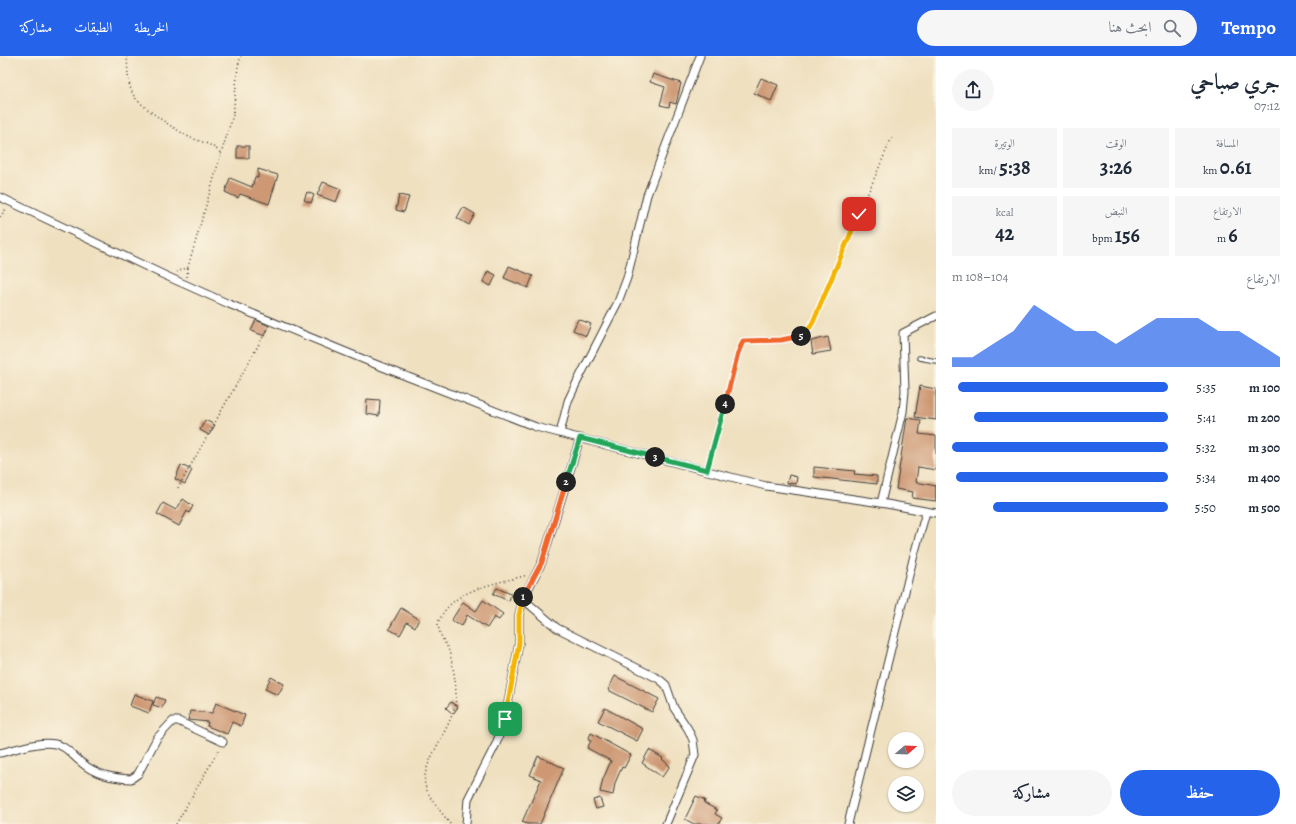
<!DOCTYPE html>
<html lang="ar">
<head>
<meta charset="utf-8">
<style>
  :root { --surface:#fff; --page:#f6f6f7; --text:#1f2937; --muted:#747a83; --accent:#2563eb }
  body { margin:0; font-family:Alegreya,Amiri,serif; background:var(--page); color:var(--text); direction:rtl; height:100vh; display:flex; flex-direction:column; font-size:15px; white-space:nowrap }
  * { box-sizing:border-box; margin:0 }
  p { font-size:13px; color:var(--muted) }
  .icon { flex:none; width:22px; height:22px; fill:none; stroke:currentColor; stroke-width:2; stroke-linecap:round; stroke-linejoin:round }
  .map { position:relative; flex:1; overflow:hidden; direction:ltr }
  .details { display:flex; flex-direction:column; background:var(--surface); width:360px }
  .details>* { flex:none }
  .needle { width:26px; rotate:71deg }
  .fabs { position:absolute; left:888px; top:676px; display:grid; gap:8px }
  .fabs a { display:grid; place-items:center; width:36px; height:36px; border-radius:50%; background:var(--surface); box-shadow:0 1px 3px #0004; font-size:20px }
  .pin { position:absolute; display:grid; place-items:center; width:34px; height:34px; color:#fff; margin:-17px; border-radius:8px; box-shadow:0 2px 6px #0006 }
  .km { position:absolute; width:20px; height:20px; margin:-10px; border-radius:50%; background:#222; color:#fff; font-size:11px; line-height:20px; text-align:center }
  .round { display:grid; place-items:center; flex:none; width:42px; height:42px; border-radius:21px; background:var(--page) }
  .overview { display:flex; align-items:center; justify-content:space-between; height:68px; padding:0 16px }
  h1 { font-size:22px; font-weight:700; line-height:30px }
  .figures { display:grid; grid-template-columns:repeat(3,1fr); gap:6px; height:68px; padding:4px 16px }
  .figures div { display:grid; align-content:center; border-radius:0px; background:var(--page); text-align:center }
  .figures b { font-size:20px; font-weight:700 }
  .figures small { font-size:11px; font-weight:400 }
  .figures p { font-size:11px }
  .chart { height:112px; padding:8px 16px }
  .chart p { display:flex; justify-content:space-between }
  .chart svg { width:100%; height:72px; margin-top:4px; fill:var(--accent); opacity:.7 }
  .cta { display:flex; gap:8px; margin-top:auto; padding:8px 16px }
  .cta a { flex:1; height:46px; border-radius:24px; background:var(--accent); color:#fff; font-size:16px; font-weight:700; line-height:46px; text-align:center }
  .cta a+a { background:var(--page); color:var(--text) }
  ul { padding:0 16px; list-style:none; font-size:13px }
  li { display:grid; grid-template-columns:64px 48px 1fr; align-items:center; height:30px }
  li i { height:10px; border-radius:5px; background:var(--accent) }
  header { display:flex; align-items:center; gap:24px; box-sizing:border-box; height:56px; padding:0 20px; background:var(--accent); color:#fff }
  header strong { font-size:19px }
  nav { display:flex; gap:22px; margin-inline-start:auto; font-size:14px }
  .search { width:280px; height:36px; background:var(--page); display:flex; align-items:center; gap:10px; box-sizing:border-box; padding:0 14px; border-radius:22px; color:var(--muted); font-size:15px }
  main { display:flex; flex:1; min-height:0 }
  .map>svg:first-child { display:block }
</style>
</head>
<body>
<header>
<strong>Tempo</strong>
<div class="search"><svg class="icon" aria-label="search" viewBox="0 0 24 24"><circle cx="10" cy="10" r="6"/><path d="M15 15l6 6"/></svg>ابحث هنا</div>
<nav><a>الخريطة</a><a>الطبقات</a><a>مشاركة</a></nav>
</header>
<main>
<section class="details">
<div class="overview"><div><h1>جري صباحي</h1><p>07:12</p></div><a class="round"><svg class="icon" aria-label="share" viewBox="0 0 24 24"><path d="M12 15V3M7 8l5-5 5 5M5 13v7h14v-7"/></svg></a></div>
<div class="figures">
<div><p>المسافة</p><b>0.61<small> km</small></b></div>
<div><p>الوقت</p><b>3:26</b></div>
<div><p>الوتيرة</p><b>5:38<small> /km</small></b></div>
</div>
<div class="figures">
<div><p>الارتفاع</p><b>6<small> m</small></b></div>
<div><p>النبض</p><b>156<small> bpm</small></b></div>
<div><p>kcal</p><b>42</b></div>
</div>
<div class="chart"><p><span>الارتفاع</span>104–108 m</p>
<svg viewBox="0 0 160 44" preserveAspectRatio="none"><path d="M0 44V38L10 38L20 30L30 22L40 6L50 14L60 22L70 22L80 30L90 22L100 14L110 14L120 14L130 22L140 22L150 30L160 38V44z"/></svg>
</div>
<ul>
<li><b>100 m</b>5:35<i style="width:97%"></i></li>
<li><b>200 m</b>5:41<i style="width:90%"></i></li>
<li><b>300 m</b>5:32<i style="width:100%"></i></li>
<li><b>400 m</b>5:34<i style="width:98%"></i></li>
<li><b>500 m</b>5:50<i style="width:81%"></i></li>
</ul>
<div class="cta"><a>حفظ</a><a>مشاركة</a></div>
</section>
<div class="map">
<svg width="936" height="768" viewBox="0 0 936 768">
  <rect width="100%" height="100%" fill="#fcf5e5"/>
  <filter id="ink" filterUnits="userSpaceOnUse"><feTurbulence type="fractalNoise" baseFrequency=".025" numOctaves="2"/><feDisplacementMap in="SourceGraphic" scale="8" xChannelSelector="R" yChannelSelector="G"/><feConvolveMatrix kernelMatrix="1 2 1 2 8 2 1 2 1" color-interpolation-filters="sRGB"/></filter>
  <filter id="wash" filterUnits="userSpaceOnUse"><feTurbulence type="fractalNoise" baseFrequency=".012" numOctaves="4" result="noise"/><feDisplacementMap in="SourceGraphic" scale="16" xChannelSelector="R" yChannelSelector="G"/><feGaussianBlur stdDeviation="0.9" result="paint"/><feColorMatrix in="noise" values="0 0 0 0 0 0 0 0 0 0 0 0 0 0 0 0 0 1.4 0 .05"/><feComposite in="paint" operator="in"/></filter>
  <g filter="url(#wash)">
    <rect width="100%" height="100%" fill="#efe0c0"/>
    <g id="blocks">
      <!-- building -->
      <g fill="#cd9873">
        <polygon points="653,18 681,27 676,48 670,46 669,51 660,49 665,31 650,26"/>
        <polygon points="761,22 778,29 771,45 754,37"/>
        <rect x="237" y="90" width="12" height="12"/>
        <polygon points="258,113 278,119 269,148 240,138 238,142 225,136 230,122 252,131 255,121 258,122"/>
        <polygon points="323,126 341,133 336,146 317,139"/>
        <polygon points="307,136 314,139 311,147 304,144"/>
        <polygon points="399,139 409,141 404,156 396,154"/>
        <polygon points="463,151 475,158 469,169 457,162"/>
        <polygon points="509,210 533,220 528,232 504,222"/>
        <polygon points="488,215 496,219 491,230 483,226"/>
        <polygon points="578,263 591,268 586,280 573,274"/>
        <polygon points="256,264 269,270 265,280 251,275"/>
        <polygon points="828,281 831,295 813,298 811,285"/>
        <polygon points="920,330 936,333 936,364 915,361"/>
        <polygon points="367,343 380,344 379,360 366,358"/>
        <polygon points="907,362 921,364 919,378 936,380 936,414 918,411 916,426 936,430 936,445 912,442 913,436 896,433"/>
        <polygon points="205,364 215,369 209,379 200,374"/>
        <polygon points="181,409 192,414 185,428 175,423"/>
        <polygon points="814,411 855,415 854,418 877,420 877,428 814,421"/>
        <polygon points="789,419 797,421 796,428 787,427"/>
        <polygon points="183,443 193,450 189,457 187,455 179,470 157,458 163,447 176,454"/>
        <polygon points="497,532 511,538 509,545 493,538"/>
        <polygon points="483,544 503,558 499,564 494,561 487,572 467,559 462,570 451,565 463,546 476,555"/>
        <polygon points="401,552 419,563 415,571 407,566 400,579 389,573"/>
        <polygon points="615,620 659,643 652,656 608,634"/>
        <polygon points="271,621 284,628 278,639 265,633"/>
        <polygon points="134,638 153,645 149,657 130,650"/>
        <polygon points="156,641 165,644 162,652 153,649"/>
        <polygon points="451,646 458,651 453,658 446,652"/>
        <polygon points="216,647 245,659 241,670 232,666 227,678 207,670 208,666 188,664 190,655 212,657"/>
        <polygon points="605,652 643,673 637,685 598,665"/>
        <polygon points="591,677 631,699 624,712 622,711 615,727 613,739 600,736 603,723 611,705 587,692 591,685 588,684"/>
        <polygon points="649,694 663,702 662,703 670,710 662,721 642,707"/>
        <polygon points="538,700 564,712 540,768 527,768 522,766 541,724 530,719"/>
        <polygon points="696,740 705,744 704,747 717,754 715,758 722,762 718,768 694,768 685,763"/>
        <polygon points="600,742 603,751 596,753 593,744"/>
      </g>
    </g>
  </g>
  <g filter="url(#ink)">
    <use href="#blocks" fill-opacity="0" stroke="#3c3935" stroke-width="1"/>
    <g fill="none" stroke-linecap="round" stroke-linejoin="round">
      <defs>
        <polyline id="lane" points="919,302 936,305"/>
        <g id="street">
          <polyline points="0,141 164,219 229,248 375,308 536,371 766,430 881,447 936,457"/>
          <polyline points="560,377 568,345 576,328 618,246 627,222 647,139 700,0"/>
          <polyline points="580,382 542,506 523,543 557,572 659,623 666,629 674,652 688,673 693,684 695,699 666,768"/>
          <polyline points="881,447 903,356 905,335 903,277 936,260"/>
          <path d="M0,697C17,693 38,685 55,688C67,690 72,700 82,707C96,719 113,722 131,723L138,718L157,682L173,665H178L223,686"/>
          <polyline points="466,768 468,743 496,688 505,663 519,587 519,559 523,543"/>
          <polyline points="848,768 914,499 926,456"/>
        </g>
      </defs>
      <!-- lane casing -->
      <use href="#lane" stroke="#3c3935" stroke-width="5.5"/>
      <!-- street casing -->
      <use href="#street" stroke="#3c3935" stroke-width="9"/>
      <!-- path -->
      <g stroke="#3c3935" stroke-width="1.5" stroke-dasharray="1 3" stroke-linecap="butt">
        <path d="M127,0C128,13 127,29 134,40C140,50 180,77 191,82C202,86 215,89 221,98L188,211L177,216"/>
        <polyline points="221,98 233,59 238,10 241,0"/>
        <polyline points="0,161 6,153"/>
        <polyline points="187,221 188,211"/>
        <path d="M709,407L738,297L743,285C757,285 796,288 806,277C809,275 811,269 813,266L892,81"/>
        <polyline points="178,432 268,272"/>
        <polyline points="176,768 220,692"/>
        <path d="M450,768C442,756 429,743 425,729C420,707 456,668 456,641C456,626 453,609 449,595C445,586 438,577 438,567C451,532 497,528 527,519"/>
      </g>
      <!-- lane -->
      <use href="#lane" stroke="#fff" stroke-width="3.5"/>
      <!-- street -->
      <use href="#street" stroke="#fff" stroke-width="7"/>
    </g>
  </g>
  <g fill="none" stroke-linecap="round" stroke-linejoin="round" filter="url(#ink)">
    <defs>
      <polyline id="split-1" points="505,663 519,587 519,559 523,541"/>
      <polyline id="split-2" points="523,541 542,506 566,426"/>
      <polyline id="split-3" points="566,426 580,382 655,401"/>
      <polyline id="split-4" points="655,401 707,414 725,348"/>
      <polyline id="split-5" points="725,348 738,297 743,285 781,284 801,280"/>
      <polyline id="split-6" points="801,280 806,278 813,266 859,158"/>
    </defs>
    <!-- split-1 casing -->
    <use href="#split-1" stroke="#fff" stroke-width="8"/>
    <!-- split-2 casing -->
    <use href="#split-2" stroke="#fff" stroke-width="8"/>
    <!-- split-3 casing -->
    <use href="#split-3" stroke="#fff" stroke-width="8"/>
    <!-- split-4 casing -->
    <use href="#split-4" stroke="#fff" stroke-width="8"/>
    <!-- split-5 casing -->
    <use href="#split-5" stroke="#fff" stroke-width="8"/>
    <!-- split-6 casing -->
    <use href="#split-6" stroke="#fff" stroke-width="8"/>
    <!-- split-1 -->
    <use href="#split-1" stroke="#f5b400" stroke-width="5"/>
    <!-- split-2 -->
    <use href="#split-2" stroke="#f0652b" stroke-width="5"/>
    <!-- split-3 -->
    <use href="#split-3" stroke="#22a559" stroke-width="5"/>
    <!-- split-4 -->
    <use href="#split-4" stroke="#22a559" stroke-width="5"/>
    <!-- split-5 -->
    <use href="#split-5" stroke="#f0652b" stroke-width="5"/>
    <!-- split-6 -->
    <use href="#split-6" stroke="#f5b400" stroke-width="5"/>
  </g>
</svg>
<div class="fabs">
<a><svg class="needle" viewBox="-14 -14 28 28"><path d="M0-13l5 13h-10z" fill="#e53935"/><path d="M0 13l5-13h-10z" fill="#747a83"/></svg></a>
<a><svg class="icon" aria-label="layers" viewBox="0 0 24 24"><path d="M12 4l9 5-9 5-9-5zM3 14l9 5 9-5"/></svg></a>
</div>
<div class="pin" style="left:505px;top:663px;background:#1e9e55"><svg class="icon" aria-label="arrive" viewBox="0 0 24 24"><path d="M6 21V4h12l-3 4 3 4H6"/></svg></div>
<div class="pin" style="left:859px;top:158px;background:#d93025"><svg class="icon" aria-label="check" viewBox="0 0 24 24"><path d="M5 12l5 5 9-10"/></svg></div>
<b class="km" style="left:523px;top:541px">1</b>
<b class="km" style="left:566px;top:426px">2</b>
<b class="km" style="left:655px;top:401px">3</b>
<b class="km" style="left:725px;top:348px">4</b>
<b class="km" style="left:801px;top:280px">5</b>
</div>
</main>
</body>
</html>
